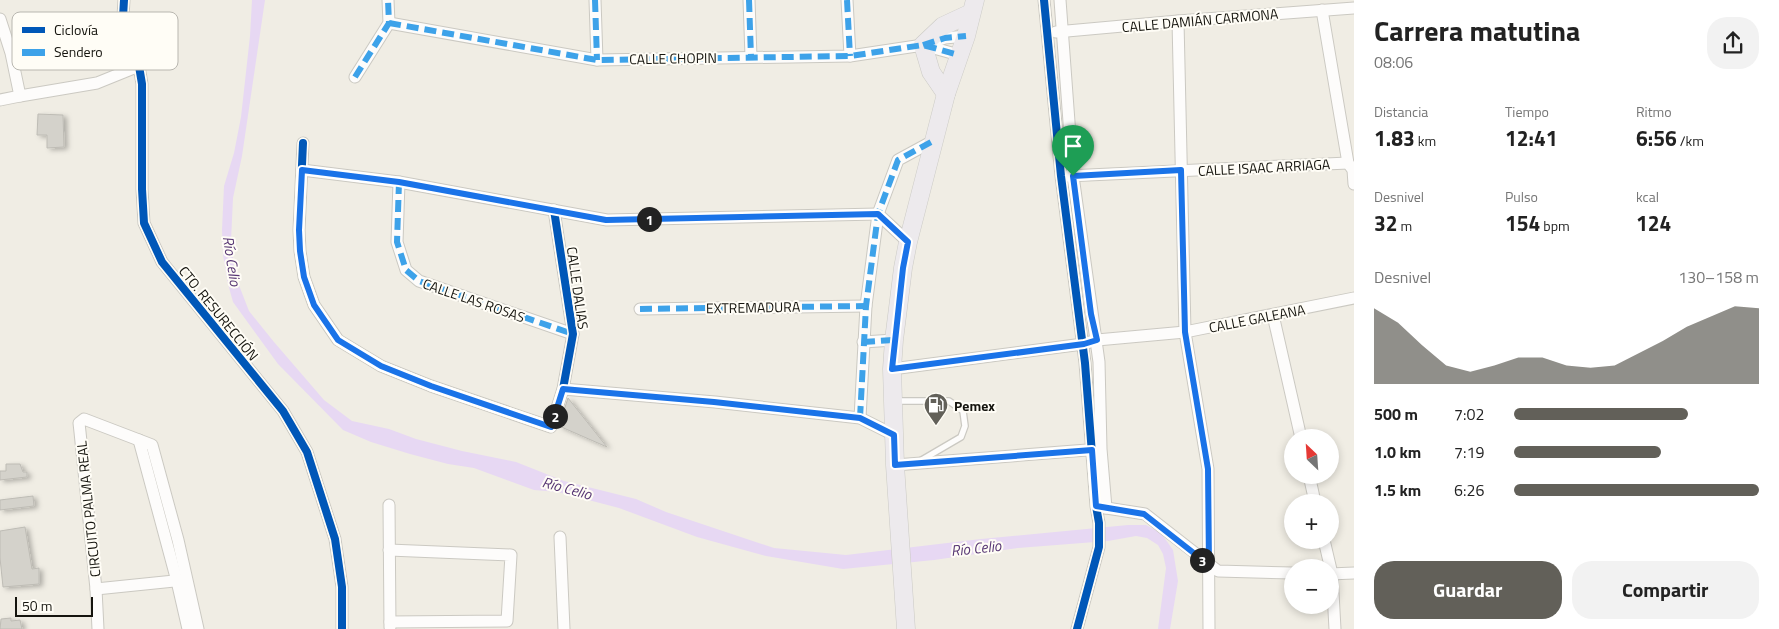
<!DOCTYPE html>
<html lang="es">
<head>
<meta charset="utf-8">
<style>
  :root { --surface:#fff; --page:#f2f2f2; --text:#222; --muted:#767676; --accent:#626059 }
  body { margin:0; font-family:"Titillium Web",sans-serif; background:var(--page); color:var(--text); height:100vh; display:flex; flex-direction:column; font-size:19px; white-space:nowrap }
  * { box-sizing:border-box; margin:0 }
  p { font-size:16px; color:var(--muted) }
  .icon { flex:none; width:28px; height:28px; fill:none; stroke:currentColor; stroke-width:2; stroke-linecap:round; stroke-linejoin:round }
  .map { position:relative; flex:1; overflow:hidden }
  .panel { display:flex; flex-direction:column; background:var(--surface); width:425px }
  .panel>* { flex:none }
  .needle { width:32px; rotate:335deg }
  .fabs { position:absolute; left:1284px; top:429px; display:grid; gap:10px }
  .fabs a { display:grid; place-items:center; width:55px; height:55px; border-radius:50%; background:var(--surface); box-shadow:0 2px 8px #0003; font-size:25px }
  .scale { position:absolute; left:15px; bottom:12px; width:78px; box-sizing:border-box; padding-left:5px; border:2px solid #15140e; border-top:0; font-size:14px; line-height:18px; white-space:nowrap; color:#15140e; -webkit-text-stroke:4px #fffdf6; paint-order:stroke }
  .pin { position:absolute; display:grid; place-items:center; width:42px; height:42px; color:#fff; margin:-51px -21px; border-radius:50% 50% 50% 0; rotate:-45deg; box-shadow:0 0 5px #0007 }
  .pin .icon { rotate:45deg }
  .km { position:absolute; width:25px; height:25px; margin:-12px; border-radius:50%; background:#222; color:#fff; font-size:14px; line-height:25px; text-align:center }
  .round { display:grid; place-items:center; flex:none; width:52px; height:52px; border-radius:20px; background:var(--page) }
  .headline { display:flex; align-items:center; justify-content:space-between; height:85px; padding:0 20px }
  h1 { font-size:28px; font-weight:700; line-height:38px }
  .stats { display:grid; grid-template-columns:repeat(3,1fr); gap:8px; height:85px; padding:5px 20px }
  .stats div { display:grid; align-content:center }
  .stats b { font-size:21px; font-weight:700 }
  .stats small { font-size:14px; font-weight:400 }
  .stats p { font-size:14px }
  .chart { height:140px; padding:10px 20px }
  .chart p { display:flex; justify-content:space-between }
  .chart svg { width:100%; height:90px; margin-top:5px; fill:var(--accent); opacity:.7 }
  .primary-button { display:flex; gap:10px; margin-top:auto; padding:10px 20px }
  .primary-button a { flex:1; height:58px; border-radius:20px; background:var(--accent); color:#fff; font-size:20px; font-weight:700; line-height:58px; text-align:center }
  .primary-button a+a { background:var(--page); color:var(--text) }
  ul { padding:0 20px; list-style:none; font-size:16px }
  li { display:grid; grid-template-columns:80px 60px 1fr; align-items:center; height:38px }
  li i { height:12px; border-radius:6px; background:var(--accent) }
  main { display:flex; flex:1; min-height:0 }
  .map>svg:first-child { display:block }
</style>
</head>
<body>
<main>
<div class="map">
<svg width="1354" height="629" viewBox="0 0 1354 629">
  <defs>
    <filter id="shadow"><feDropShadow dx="3.5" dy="2" stdDeviation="2.5" flood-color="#0004"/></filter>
  </defs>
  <rect width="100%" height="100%" fill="#f0ede4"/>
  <!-- water -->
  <polygon fill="#e7d8f3" points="252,0 265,0 242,156 233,198 231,241 235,275 249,311 274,342 324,400 352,421 389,429 416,439 462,451 516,462 564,481 636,499 666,512 774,548 846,555 981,539 1128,525 1146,525 1161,533 1173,550 1178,581 1170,629 1158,629 1166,568 1163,554 1158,545 1147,538 1136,536 1108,541 1018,548 934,560 843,569 766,556 697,537 619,508 558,492 534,490 474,468 448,464 410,454 371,442 343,430 278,364 233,302 228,284 223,255 222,230 224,186 234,153 241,117 250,36"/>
  <!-- building -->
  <g fill="#d4d2cb" stroke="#bebcb5" filter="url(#shadow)">
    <polygon points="38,114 63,115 64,147 47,148 47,135 37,135"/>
    <polygon points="568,398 607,447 559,426"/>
    <polygon points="6,464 20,464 23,472 27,472 27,477 0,480 0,471 6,471"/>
    <polygon points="33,496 34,506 0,510 0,500"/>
    <polygon points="25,527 32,569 39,568 39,584 3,587 0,558 0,531"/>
    <polygon points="11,618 11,621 20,620 22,629 0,629 1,619"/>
  </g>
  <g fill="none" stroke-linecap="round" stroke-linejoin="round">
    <defs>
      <polyline id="service" points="894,401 949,401 963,411 965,426 961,437 920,461"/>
      <g id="minor">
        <polyline points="124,0 123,17 139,66 142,84 142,189 144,223 162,262 283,411 307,452 335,539 342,587 342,629"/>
        <polyline points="595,0 597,60"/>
        <polyline points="749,0 751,57"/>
        <polyline points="847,0 850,56"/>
        <polyline points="1044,0 1061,176 1085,363 1096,506 1099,523 1099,547 1077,629"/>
        <polyline points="1060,0 1073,176 1099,362 1101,449 1106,508"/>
        <polyline points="1322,10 1348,163 1353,170 1354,184"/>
        <polyline points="0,19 11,53 20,96 97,83 139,66"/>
        <polyline points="1178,21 1185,332 1208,469 1209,629"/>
        <polyline points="389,23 597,60 850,56 923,45 959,55"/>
        <polyline points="1056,32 1178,21 1354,8"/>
        <polyline points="927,44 945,38 966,36"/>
        <polyline points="355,77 389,23 388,0"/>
        <polyline points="0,100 20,96"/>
        <polyline points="303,143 299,230 300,251 304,277 314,305 338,340 381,366 431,386 551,427 563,389 573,334 554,210"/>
        <polyline points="302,170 399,182 607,220 878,214"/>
        <polyline points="1067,176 1348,163"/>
        <polyline points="399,182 397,242 406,270 419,281 573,334"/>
        <polyline points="878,214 908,242"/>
        <polyline points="640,309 866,306"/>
        <polyline points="1273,315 1301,438"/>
        <polyline points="863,342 894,340"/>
        <polyline points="892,369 1083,344 1097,340 1185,332 1354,298"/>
        <polyline points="563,389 715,402 860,418 894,435"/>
        <polyline points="860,418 866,306 878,214 898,160 933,141"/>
        <polyline points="139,440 177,581 188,629"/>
        <polyline points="895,465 1100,449"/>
        <polyline points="1309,475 1315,502"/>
        <polyline points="389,505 390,627"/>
        <polyline points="1100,507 1145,514 1218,571 1292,573"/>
        <polyline points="560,537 564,629"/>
        <polyline points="1324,540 1332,574 1335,629"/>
        <polyline points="389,550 511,555 507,621 390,622"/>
        <polyline points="1330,574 1354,573"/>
        <polyline points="96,589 184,580"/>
        <polyline points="98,629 96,589 80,432 79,423 84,419 152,445 178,540 198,629"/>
      </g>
      <g id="primary">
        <polyline points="946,94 931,72 923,45 943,26 971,13"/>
        <polyline points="906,629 895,465 892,369 894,340 903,268 908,242 946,94 966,36 975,0"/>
      </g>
    </defs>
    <!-- service casing -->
    <use href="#service" stroke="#cbc9c2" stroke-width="8"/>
    <!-- minor casing -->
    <use href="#minor" stroke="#cbc9c2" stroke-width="13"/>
    <!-- primary casing -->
    <use href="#primary" stroke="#cbcac5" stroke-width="19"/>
    <!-- service -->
    <use href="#service" stroke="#fdfcfb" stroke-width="5.5"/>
    <!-- minor -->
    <use href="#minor" stroke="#fdfcfb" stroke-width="11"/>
    <!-- primary -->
    <use href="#primary" stroke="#edeaed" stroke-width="18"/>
    <!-- quiet -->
    <g stroke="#3da2e9" stroke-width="6" stroke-dasharray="12 6" stroke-linecap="butt">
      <polyline points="595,0 597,60"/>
      <polyline points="749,0 751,57"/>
      <polyline points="847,0 850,56"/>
      <polyline points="389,23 597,60 850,56 923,45 959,55"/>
      <polyline points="923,45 945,38 966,36"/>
      <polyline points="355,77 389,23 388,0"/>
      <polyline points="302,170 399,182 607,220 878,214"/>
      <polyline points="399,182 397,242 406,270 419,281 573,334"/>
      <polyline points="878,214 908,242"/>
      <polyline points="640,309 866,306"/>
      <polyline points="863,342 894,340"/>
      <polyline points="563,389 715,402 860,418 894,435"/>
      <polyline points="860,418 866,306 878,214 898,160 933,141"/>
    </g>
    <defs>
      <g id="cycleway">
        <polyline points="124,0 123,17 139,66 142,84 142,189 144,223 162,262 283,411 307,452 335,539 342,587 342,629"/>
        <polyline points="1044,0 1061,176 1085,363 1096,506 1099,523 1099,547 1077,629"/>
        <polyline points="303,143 299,230 300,251 304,277 314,305 338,340 381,366 431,386 551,427 563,389 573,334 554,210"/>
      </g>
    </defs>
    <!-- cycleway casing -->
    <use href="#cycleway" stroke="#fffdf6" stroke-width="11"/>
    <!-- cycleway -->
    <use href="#cycleway" stroke="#0057b8" stroke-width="8"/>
  </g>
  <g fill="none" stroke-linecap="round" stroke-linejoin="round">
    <defs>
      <polygon id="route" points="302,170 399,182 606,220 878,214 908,242 903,268 892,369 1084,344 1097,340 1091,314 1073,176 1181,170 1185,332 1208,469 1209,565 1144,514 1096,506 1092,450 895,465 894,435 860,418 714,402 563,389 551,427 431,386 381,366 338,340 314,305 304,277 300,251 299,230"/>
    </defs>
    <!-- route casing -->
    <use href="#route" stroke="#fff" stroke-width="10"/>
    <!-- route -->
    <use href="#route" stroke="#1a73e8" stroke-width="6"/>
  </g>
  <!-- icons -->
  <defs>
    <symbol id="fuel-pin" viewBox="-11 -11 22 30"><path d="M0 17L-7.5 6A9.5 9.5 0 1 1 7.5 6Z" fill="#626059" stroke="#fffdf6"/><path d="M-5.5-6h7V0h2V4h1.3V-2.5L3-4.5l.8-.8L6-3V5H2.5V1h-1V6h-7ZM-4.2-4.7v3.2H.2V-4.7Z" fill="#fff"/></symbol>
  </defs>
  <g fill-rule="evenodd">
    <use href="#fuel-pin" x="922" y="391" width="28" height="38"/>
  </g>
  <g text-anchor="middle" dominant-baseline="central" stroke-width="4" stroke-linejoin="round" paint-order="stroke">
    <!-- street labels -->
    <g font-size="14" fill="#15140e" stroke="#fffdf6">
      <text transform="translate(1200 20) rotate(-5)">CALLE DAMIÁN CARMONA</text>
      <text transform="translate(673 58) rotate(-1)">CALLE CHOPIN</text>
      <text transform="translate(1264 167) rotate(-3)">CALLE ISAAC ARRIAGA</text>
      <text transform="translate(578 288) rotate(82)">CALLE DALIAS</text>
      <text transform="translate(474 300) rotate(19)">CALLE LAS ROSAS</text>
      <text transform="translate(753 307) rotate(-1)">EXTREMADURA</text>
      <text transform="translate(219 313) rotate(51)">CTO. RESURECCIÓN</text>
      <text transform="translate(1257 318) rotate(-11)">CALLE GALEANA</text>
      <text transform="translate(88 509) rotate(-96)">CIRCUITO PALMA REAL</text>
    </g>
    <!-- poi labels -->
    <g font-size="14" font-weight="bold" fill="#15140e" stroke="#fffdf6" text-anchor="start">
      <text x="954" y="405">Pemex</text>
    </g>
    <!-- water labels -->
    <g font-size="15" font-style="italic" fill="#573674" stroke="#fffdf6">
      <text transform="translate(232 261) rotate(81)">Río Celio</text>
      <text transform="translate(567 488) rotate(15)">Río Celio</text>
      <text transform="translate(976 548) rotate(-6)">Río Celio</text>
    </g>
  </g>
  <!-- legend -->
  <rect x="12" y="12" width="166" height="58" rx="8" fill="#fffdf6" stroke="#b9b7b0" stroke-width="1"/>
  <rect x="22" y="27" width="23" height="6" fill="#0057b8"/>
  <rect x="22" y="49" width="23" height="7" fill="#3da2e9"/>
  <g font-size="14" fill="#15140e">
    <text x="54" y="35">Ciclovía</text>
    <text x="54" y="57">Sendero</text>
  </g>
</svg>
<div class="fabs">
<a><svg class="needle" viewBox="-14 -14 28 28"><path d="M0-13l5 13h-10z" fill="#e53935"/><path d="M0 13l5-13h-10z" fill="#767676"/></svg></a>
<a>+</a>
<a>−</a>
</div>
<div class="scale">50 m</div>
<div class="pin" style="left:1073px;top:176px;background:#1e9e55"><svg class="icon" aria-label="arrive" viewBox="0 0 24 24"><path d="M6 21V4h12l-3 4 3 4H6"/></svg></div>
<b class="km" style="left:649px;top:219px">1</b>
<b class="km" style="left:555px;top:416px">2</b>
<b class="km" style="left:1202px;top:560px">3</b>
</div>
<section class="panel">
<div class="headline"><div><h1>Carrera matutina</h1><p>08:06</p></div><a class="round"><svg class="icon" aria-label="share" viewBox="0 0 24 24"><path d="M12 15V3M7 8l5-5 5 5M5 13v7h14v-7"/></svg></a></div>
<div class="stats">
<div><p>Distancia</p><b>1.83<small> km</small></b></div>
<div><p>Tiempo</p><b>12:41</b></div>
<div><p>Ritmo</p><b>6:56<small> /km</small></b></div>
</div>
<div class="stats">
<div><p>Desnivel</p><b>32<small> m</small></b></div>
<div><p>Pulso</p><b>154<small> bpm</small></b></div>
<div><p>kcal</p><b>124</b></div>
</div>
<div class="chart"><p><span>Desnivel</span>130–158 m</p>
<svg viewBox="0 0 160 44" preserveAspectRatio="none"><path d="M0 44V7L10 14L20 25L30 35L40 38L50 35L60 31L70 31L80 35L90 36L100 35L110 29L120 23L130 16L140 11L150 6L160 7V44z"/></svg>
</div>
<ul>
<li><b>500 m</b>7:02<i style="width:71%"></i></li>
<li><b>1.0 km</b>7:19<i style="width:60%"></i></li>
<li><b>1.5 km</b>6:26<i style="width:100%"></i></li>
</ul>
<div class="primary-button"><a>Guardar</a><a>Compartir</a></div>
</section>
</main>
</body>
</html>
